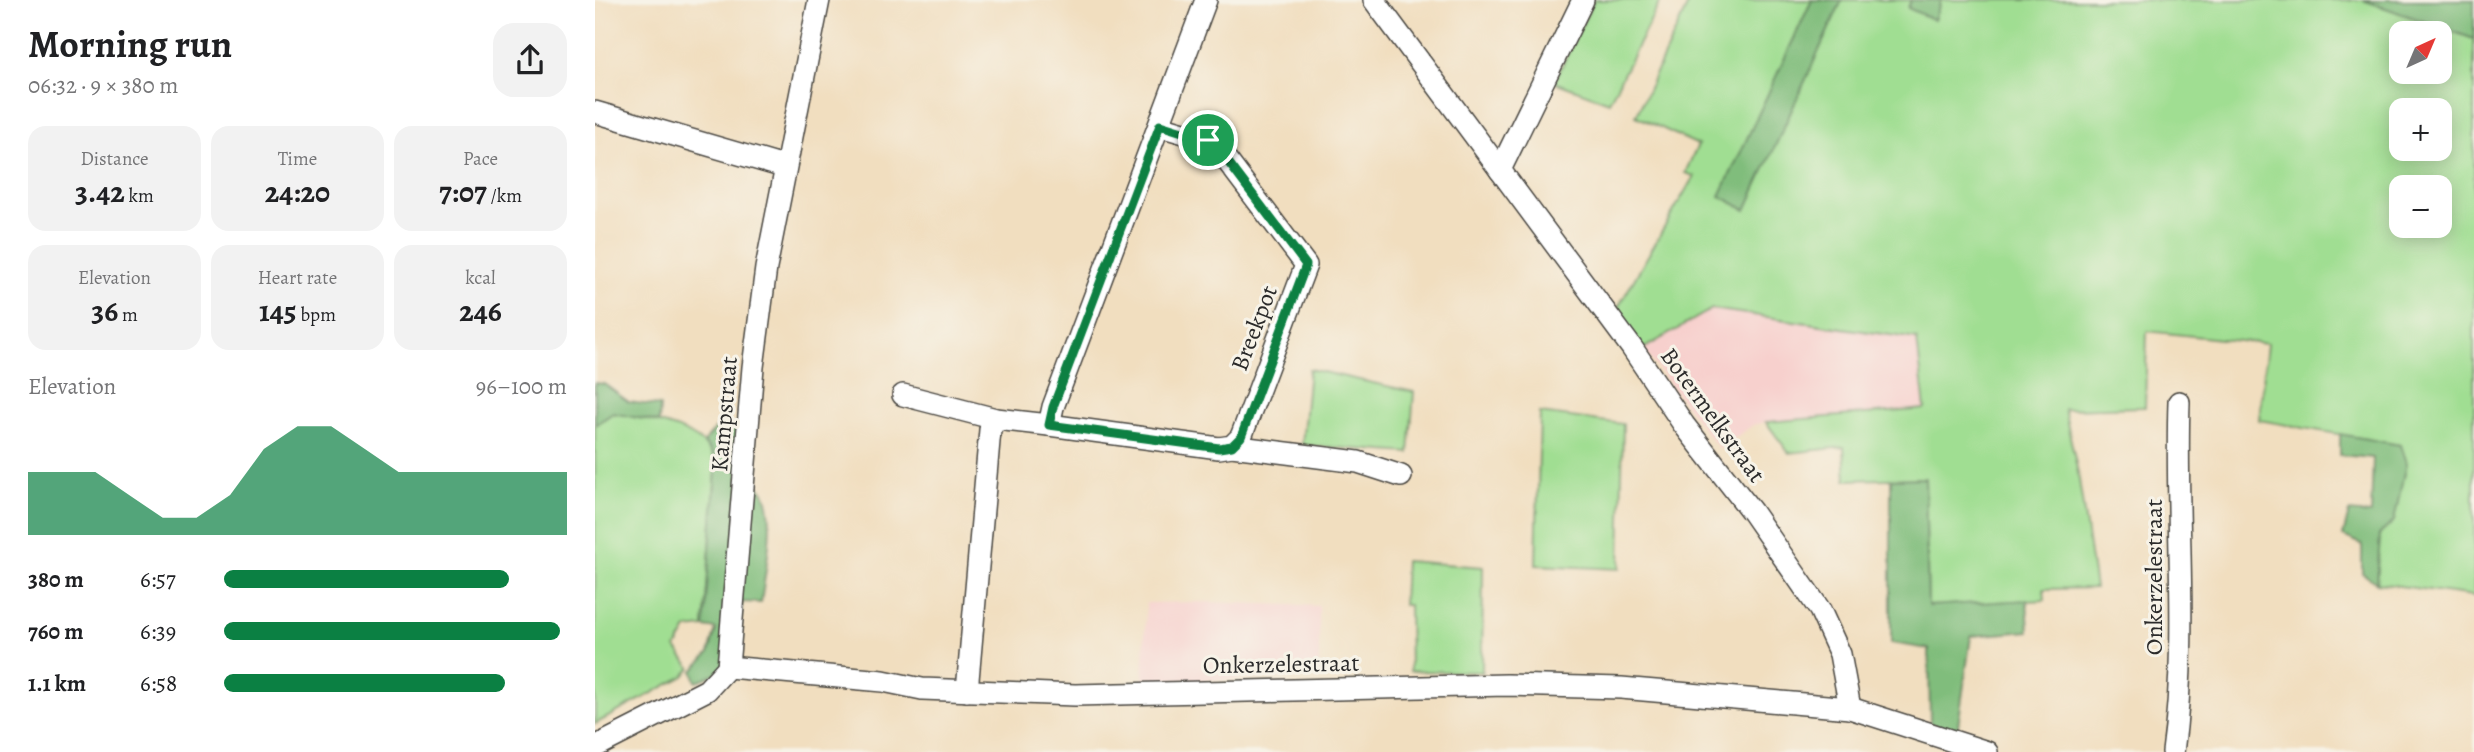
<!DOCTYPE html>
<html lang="en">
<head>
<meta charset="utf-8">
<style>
  :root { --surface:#fff; --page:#f2f2f2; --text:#202124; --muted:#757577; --accent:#0b8043 }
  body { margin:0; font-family:Alegreya,serif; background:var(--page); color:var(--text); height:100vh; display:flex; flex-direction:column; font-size:26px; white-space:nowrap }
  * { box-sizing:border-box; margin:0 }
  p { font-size:23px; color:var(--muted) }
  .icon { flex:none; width:38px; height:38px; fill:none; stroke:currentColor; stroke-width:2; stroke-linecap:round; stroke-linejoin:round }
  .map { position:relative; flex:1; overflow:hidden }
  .sheet { display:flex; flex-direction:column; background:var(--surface); width:595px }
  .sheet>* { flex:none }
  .needle { width:46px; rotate:44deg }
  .buttons { position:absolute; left:1794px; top:21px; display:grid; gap:14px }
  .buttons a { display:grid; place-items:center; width:63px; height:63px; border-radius:14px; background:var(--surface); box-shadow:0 4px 18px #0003; font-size:35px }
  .pin { position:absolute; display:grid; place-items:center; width:60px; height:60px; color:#fff; margin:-30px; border:4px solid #fff; border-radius:50%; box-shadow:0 2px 7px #0007 }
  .round { display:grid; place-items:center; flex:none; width:74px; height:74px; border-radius:21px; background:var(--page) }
  .headline { display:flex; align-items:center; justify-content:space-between; height:119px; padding:0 28px }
  h1 { font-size:38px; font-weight:700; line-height:52px }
  .figures { display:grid; grid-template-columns:repeat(3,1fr); gap:10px; height:119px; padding:7px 28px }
  .figures div { display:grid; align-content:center; border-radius:18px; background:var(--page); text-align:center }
  .figures b { font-size:30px; font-weight:700 }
  .figures small { font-size:19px; font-weight:400 }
  .figures p { font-size:19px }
  .chart { height:196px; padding:14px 28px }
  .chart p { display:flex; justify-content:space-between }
  .chart svg { width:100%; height:126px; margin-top:7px; fill:var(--accent); opacity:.7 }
  ul { padding:0 28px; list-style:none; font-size:23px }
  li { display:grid; grid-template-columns:112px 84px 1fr; align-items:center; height:52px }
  li i { height:18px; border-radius:9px; background:var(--accent) }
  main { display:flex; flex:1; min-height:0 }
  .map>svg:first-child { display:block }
</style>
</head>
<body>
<main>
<section class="sheet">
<div class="headline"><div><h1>Morning run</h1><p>06:32 · 9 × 380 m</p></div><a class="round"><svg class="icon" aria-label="share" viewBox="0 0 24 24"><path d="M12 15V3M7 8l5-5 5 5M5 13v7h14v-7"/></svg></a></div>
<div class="figures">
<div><p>Distance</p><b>3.42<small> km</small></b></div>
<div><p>Time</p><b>24:20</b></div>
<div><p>Pace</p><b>7:07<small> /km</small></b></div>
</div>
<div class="figures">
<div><p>Elevation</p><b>36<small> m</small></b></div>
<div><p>Heart rate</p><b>145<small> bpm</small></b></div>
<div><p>kcal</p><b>246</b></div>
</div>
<div class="chart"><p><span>Elevation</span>96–100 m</p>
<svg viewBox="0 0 160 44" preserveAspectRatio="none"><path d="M0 44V22L10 22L20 22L30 30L40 38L50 38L60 30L70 14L80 6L90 6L100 14L110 22L120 22L130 22L140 22L150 22L160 22V44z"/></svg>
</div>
<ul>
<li><b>380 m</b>6:57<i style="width:83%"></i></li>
<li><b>760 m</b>6:39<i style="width:98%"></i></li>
<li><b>1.1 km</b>6:58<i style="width:82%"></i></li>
</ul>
</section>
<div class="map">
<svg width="1879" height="752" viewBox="0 0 1879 752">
  <rect width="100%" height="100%" fill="#f7f3e8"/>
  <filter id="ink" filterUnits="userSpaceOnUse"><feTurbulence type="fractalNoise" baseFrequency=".0143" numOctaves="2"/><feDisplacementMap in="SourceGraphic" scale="14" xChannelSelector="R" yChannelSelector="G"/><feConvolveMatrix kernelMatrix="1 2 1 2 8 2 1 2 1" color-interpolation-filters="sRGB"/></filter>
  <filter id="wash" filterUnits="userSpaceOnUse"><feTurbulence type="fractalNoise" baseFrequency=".00686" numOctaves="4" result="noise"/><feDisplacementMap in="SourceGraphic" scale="28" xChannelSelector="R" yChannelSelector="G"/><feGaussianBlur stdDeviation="1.57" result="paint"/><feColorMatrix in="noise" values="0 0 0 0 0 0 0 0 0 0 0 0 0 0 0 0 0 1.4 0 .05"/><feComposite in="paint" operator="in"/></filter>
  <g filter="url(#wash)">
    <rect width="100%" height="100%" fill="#f1debf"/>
    <!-- built -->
    <g fill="#f7d0cd">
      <polygon points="1117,309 1322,339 1331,409 1171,422 1158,425 1124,449 1048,349"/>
      <polygon points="609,602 724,606 724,676 548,683 551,603"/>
    </g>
    <!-- green -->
    <g fill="#a0de92" stroke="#66845e" stroke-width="2" fill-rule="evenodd">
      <polygon points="999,0 1066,0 1014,102 959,82"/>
      <path d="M1095,0H1217L1126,196L1151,209L1247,0H1316L1313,8L1339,20L1346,0H1768L1879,39V596L1782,583L1785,534L1805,445L1664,420L1672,344L1552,331L1550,407L1469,409L1483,473L1500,588L1449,589L1450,600L1333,606L1330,478L1251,480L1249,447L1194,453L1171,422L1330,409L1322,339L1117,309L1048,349L1021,311L1099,176L1090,173L1103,145L1041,116ZM1806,33H1844V72H1806ZM1806,110H1844V149H1806ZM1806,187H1844V226H1806Z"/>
      <polygon points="714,369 819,392 814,453 707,445"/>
      <path d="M18,413C52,420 120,428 121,470L109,627L92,629L81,648L96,668L89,676L0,724V425Z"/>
      <polygon points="945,413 1028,424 1025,569 941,565"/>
      <polygon points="810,561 888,567 887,672 815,671 814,605 808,605"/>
    </g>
    <!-- forest -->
    <g fill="#80bd7c" stroke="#567454" stroke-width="2">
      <polygon points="1217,0 1247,0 1151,210 1125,196"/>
      <polygon points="1316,0 1346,0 1339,20 1313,8"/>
      <polygon points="1768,0 1879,0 1879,39"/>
      <polygon points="0,383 9,384 34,402 65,406 64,422 18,413 0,425"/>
      <path d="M135,426L147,434L144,480C149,481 156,482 161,484C187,499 169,577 166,603L147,602L141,665L101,682L98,671L114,653L121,629L109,627L121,470V458L109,442L121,428Z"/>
      <polygon points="1745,434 1805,445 1811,464 1799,521 1785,534 1782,583 1767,573 1767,544 1748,536 1754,512 1776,514 1778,458 1745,455"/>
      <polygon points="1330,478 1333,606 1432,600 1434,631 1376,636 1362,733 1335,724 1334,649 1296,643 1296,479"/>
    </g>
  </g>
  <g filter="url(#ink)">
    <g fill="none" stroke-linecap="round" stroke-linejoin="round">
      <defs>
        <g id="minor">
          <polyline points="779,0 1037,348 1089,425 1157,512 1225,610 1245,654 1255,708"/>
          <polyline points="0,112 189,167"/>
          <polyline points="905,170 988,0"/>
          <polyline points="308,395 401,419"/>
          <polyline points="454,425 624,448 637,446 646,437 711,265 624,150 613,140 565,126"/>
          <polyline points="637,446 763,462 806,476"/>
          <polyline points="133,667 288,681 327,689 480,695 912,685 1026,688 1255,708 1392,752"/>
          <polyline points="133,667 158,367 171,268 224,0"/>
          <polyline points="372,691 395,430 401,419 454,425 458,407 611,0"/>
          <polyline points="0,747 112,690 133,667"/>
          <path d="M1578,752C1594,636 1580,519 1584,402"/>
        </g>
      </defs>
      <!-- minor casing -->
      <use href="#minor" stroke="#494641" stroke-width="24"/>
      <!-- minor -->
      <use href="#minor" stroke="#fff" stroke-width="21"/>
    </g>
  </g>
  <g fill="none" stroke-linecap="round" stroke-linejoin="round" filter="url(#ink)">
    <defs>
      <polygon id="route" points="565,125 613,140 624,150 711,265 646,437 637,446 624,448 454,425 458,407"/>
    </defs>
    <!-- route casing -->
    <use href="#route" stroke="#fff" stroke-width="14"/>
    <!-- route -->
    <use href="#route" stroke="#0b8043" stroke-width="9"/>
  </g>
  <g text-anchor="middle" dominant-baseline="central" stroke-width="6" stroke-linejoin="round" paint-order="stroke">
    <!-- street labels -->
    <g font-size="24" fill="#2b2b2b" stroke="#f7f3e8">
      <text transform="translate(659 328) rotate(-69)">Breekpot</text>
      <text transform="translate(129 414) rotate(-85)">Kampstraat</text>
      <text transform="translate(1118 415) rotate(54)">Botermelkstraat</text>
      <text transform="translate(1559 577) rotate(-90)">Onkerzelestraat</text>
      <text transform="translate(686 664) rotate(-1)">Onkerzelestraat</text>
    </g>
  </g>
</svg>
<div class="buttons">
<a><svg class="needle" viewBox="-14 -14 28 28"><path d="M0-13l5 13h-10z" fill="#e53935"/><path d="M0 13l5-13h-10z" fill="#757577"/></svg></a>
<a>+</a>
<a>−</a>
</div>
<div class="pin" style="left:613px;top:140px;background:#1e9e55"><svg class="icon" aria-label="arrive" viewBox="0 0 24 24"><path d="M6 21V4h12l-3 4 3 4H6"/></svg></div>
</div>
</main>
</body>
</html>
